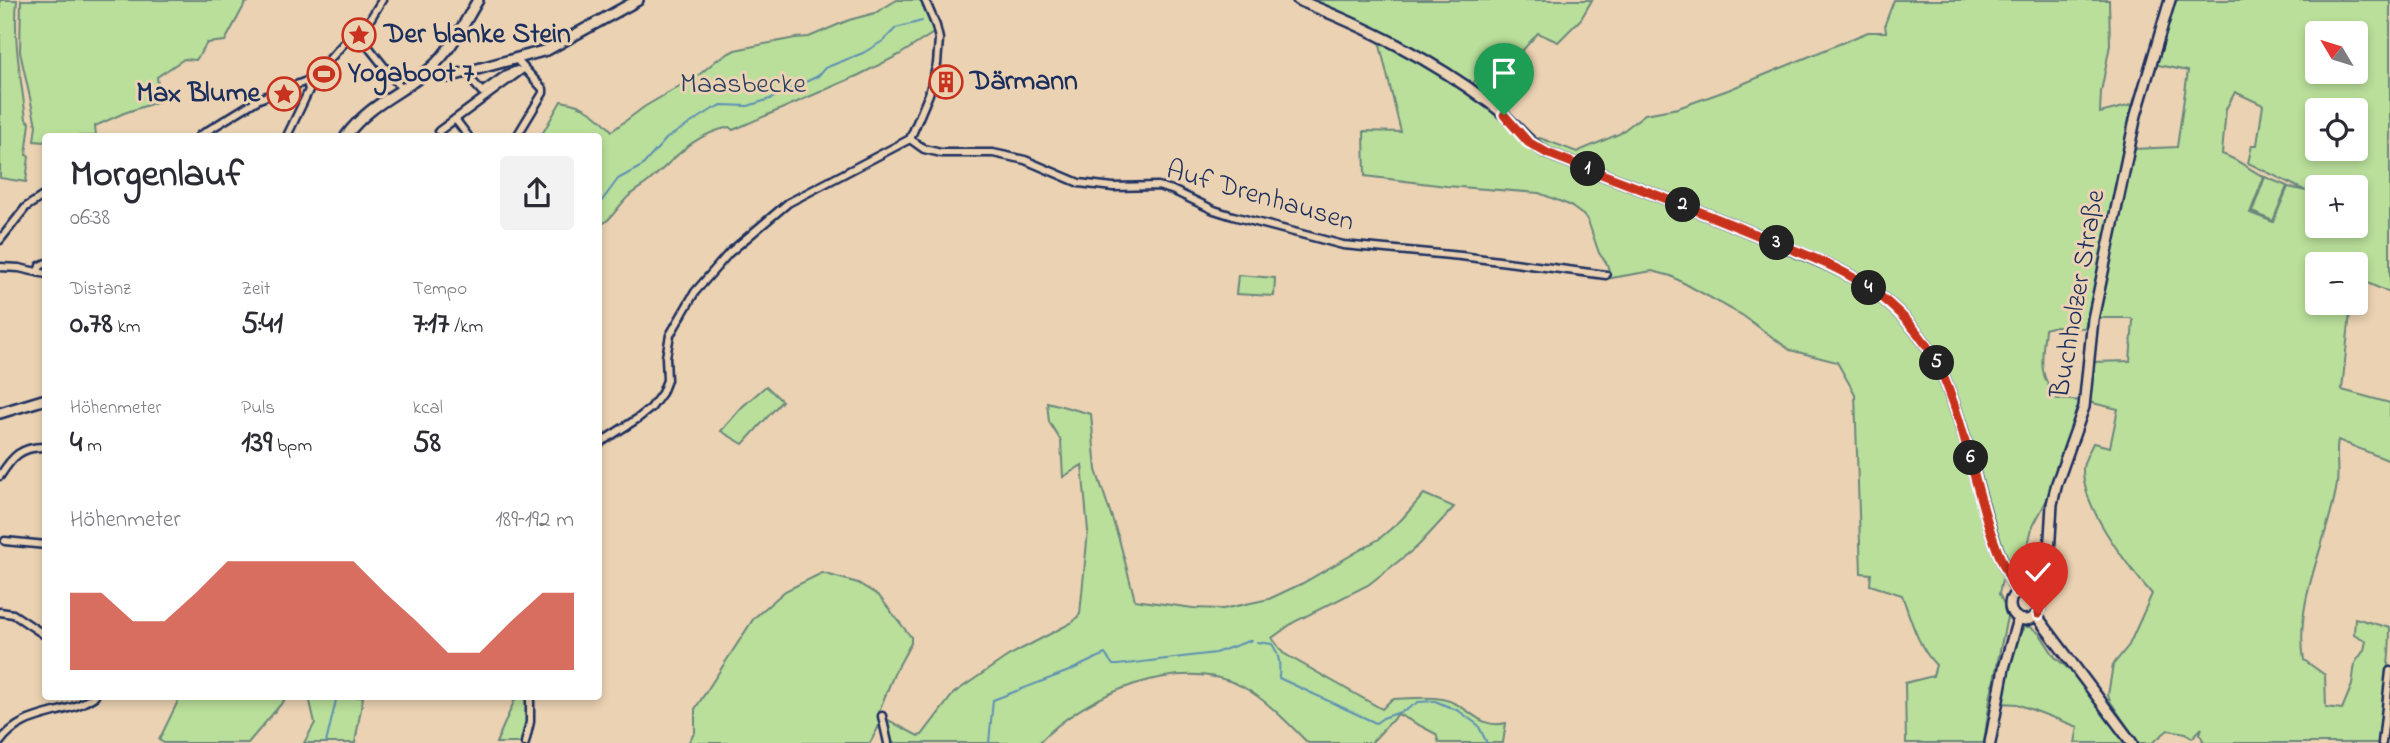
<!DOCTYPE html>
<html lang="de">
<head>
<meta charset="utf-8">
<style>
  :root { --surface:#fff; --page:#f2f2f3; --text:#2b2b33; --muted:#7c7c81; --accent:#c8321e }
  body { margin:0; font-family:"Indie Flower",sans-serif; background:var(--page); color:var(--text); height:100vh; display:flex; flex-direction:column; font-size:26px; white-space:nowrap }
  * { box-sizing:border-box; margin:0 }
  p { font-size:23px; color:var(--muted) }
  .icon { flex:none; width:38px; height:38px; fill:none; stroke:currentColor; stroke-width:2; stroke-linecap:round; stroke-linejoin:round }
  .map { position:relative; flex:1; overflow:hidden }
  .drawer { position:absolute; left:42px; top:133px; width:560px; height:567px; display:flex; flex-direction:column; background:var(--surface); border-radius:7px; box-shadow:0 4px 10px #0003 }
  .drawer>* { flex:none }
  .needle { width:46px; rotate:308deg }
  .tools { position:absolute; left:2305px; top:21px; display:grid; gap:14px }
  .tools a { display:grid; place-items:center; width:63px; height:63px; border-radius:7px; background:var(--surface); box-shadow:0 4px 10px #0003; font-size:35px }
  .pin { position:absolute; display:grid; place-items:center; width:60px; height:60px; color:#fff; margin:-72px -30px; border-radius:50% 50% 50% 0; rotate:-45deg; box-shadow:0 0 7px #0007 }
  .pin .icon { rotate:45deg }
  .km { position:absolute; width:35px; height:35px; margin:-18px; border-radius:50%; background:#222; color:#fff; font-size:19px; line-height:35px; text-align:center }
  .round { display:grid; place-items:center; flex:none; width:74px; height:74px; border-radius:7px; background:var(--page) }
  .summary { display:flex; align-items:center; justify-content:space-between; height:119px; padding:0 28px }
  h1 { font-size:38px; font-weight:800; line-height:52px }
  .metrics { display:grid; grid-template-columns:repeat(3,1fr); gap:10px; height:119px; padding:7px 28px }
  .metrics div { display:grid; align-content:center }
  .metrics b { font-size:30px; font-weight:800 }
  .metrics small { font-size:19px; font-weight:400 }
  .metrics p { font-size:19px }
  .chart { height:196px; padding:14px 28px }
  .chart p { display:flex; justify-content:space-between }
  .chart svg { width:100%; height:126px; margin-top:7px; fill:var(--accent); opacity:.7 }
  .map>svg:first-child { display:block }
</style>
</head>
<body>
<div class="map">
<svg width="2390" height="743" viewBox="0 0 2390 743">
  <rect width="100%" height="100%" fill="#ebd2b2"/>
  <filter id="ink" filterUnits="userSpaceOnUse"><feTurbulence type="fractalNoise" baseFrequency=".0143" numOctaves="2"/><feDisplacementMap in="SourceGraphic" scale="14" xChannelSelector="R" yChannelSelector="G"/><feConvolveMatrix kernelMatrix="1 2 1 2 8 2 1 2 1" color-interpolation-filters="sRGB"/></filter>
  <g filter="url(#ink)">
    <!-- green -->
    <g fill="#b9df9a" stroke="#6a877c" stroke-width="2" fill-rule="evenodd">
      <path d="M0,0H17C13,43 21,77 26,119L30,123L26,155L29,156L26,182L0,178Z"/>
      <polygon points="21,0 252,0 245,4 225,41 207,43 196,60 184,59 157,77 160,101 124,113 95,126 96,136 46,136 45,142 34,141 36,125 20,52"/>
      <path d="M897,0H928L939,27L935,32L899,55L859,75L733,130L729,127C688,137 677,158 648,182C642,187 635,190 630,195C619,204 611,222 599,225L598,136H541L561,101C583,104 597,114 612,131L644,107L700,74L718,59L735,50L795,38L809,37L849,20L875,13Z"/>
      <polygon points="1306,0 1592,0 1581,19 1558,42 1538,33 1513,61 1489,62 1472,85 1398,40"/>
      <path d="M1894,0H2109L2110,45L2101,92L2100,113L2135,104L2085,328L2051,327L2045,329C2042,361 2037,372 2057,399L2083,401L2050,494L2032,528L2020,577L2013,568L2002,580L1999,594L2008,612L1990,699L1984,743H1906L1905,683L1933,676L1936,665C1918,647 1911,620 1902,595L1870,585L1871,574L1861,573L1855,394L1837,362L1790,350L1742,315L1671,276L1652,271L1611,278L1607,264L1599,253L1587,218L1569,205L1539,193L1446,186L1365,176L1364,131L1401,132L1378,37L1406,52L1491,108L1524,142L1540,138L1577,152L1619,134L1645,114L1678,108L1728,90L1868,32H1886L1885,24Z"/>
      <path d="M2173,0H2390V293L2356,278V264H2317V303H2351L2342,390L2390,403V461L2338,440C2335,454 2339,469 2337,484C2328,543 2294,599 2304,660L2325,675L2326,707L2342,709L2352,685L2355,663L2364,650L2366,641L2354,634L2355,618L2390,628C2390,667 2383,705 2380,743H2204L2200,734L2202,728L2192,738L2186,733L2168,730L2152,743H2138L2110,701L2108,695L2113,665L2129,645L2152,594C2127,565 2082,508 2083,469C2083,461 2090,450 2093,443L2110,447L2118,409L2088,402L2092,362L2130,361L2133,321L2131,318H2097L2133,149L2177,147L2188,71L2153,64ZM2317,33H2356V72H2317ZM2235,92L2263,105L2257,145H2252L2248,163L2306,191L2288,187L2273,222L2250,213L2264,177C2249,169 2237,159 2222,154L2226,109ZM2317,110H2356V149H2317ZM2317,187H2356V226H2317Z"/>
      <polygon points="2265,177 2287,186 2273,221 2252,212"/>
      <polygon points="1238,275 1275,278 1274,296 1236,294"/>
      <polygon points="766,386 782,401 743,444 721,431 742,407"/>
      <path d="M1047,402L1091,414L1096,470L1119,539L1135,600L1193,608L1223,609L1269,599L1303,583L1379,539L1401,520L1424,494L1454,507L1418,546L1368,585L1294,622L1272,638L1283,653L1382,709L1392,699C1407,699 1426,696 1442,699C1470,704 1477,730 1506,723L1503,743H1439L1436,734L1398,714L1371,743H1308C1288,723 1268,701 1243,687C1181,653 1083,695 1039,743H890L886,725L888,720L918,736L922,735L954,693L1008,656L1073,622L1080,614L1088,531L1082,465L1063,477L1061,441L1049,422Z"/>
      <polygon points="822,573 858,583 879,596 911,637 911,643 894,674 881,706 878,716 880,724 870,743 688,743 695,732 695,709 754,618 785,591"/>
      <polygon points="2024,626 2032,628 2040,634 2055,657 2080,679 2127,743 2075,743 2078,727 2017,704 2001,703 2012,655"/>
      <polygon points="180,697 180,696 287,697 248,743 164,743 159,740"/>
      <polygon points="309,697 363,697 355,743 304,743 315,723"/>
      <polygon points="516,697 527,697 527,722 522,743 496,743"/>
    </g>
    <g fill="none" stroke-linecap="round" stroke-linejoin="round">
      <!-- stream -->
      <g stroke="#5e90b3" stroke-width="2">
        <polyline points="598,206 618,179 642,166 667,138 713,109 722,105 748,106 770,99 818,76 825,68 863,53 883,41 896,28 922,21"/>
        <path d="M1257,642L1272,644C1280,656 1280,664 1279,678L1376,723L1383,718L1406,710L1418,702L1435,701L1459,711L1478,725L1487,743"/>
        <polyline points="326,743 337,696"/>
        <polyline points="989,743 993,700 1069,671 1105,654 1113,665 1118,665 1215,653 1252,640"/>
      </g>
      <defs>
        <g id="street">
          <polyline points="363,40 401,88"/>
          <polyline points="363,40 363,31 382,0"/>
          <polyline points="516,59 543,89 543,93 517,136"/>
          <polyline points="474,83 482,92 507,74 517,70"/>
          <polyline points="455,119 468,136"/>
          <polyline points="439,131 523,69"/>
          <polyline points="199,136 259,99 312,79 344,43 348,40 363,40"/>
          <polyline points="287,136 309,90 307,82"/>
          <polyline points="910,139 924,149 941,153 993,153 1025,160 1079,183 1113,187 1158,186 1172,190 1214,210 1233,216 1343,245 1461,256 1606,275"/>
          <polyline points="0,240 26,207 46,194"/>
          <polyline points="0,267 19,268 46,274"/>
          <polyline points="38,272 40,266 46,263"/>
          <polyline points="598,444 637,419 651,408 662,393 667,380 666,357 670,335 695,292 729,253 788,203 910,139 929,94 937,64 939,39 936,26 925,0"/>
          <path d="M0,476C12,457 21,446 46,447"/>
          <polyline points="5,541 46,545"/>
          <polyline points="0,612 13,614 46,636"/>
          <polyline points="882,716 888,743"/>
          <path d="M0,742C17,718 43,716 69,708C78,706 87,701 95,696"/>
          <polyline points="525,743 530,722 530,696"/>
          <polyline points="2382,743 2390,671"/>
        </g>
        <g id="secondary">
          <path d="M1298,0C1368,28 1430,58 1491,104C1513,119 1523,140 1547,153C1621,182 1696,209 1769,240C1801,254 1837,266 1865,285C1895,306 1923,334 1939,367C1973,439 1978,522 2017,592"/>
          <polyline points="432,67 438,74 448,77 547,50 638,0"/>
          <path d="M346,136C371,102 402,94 431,68C452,49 464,23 478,0"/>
          <polyline points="0,413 46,399"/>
          <circle cx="2025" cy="605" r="15"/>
          <polyline points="2036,595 2048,571 2052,504 2057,483 2084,407 2093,319 2136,115 2170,0"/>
          <polyline points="2036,615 2132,743"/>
          <polyline points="1990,743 2004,668 2018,619"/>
        </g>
      </defs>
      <!-- street casing -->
      <use href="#street" stroke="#1b2f5e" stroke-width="11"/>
      <!-- secondary casing -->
      <use href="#secondary" stroke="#1b2f5e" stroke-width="14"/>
      <!-- street -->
      <use href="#street" stroke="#ebd2b2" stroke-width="6"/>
      <!-- secondary -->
      <use href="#secondary" stroke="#ebd2b2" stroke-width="9"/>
    </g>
  </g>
  <g fill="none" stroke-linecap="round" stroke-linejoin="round" filter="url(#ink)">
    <defs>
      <path id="route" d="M1504,115L1528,142L1547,153C1621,182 1696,209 1769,240C1801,253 1837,266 1865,285C1895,306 1923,334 1939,367C1973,439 1977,523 2017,592L2029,590C2039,595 2043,603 2038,614"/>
    </defs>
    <!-- route casing -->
    <use href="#route" stroke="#fff" stroke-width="14"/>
    <!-- route -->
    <use href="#route" stroke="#c8321e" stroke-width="9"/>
  </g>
  <!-- icons -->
  <defs>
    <symbol id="sight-ring" viewBox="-11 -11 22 22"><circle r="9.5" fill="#ebd2b2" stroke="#c8321e" stroke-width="1.5"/><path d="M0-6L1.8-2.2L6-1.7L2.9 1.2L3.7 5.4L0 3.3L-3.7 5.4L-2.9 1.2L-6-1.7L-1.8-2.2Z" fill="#c8321e"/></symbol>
    <symbol id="stadium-ring" viewBox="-11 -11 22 22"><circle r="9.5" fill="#ebd2b2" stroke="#c8321e" stroke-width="1.5"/><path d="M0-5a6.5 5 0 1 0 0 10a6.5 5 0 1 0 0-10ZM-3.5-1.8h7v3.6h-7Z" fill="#c8321e"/></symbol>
    <symbol id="building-ring" viewBox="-11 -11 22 22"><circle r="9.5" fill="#ebd2b2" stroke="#c8321e" stroke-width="1.5"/><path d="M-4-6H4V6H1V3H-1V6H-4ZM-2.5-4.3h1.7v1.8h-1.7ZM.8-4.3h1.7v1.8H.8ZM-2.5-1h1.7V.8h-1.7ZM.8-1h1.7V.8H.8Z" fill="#c8321e"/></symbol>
  </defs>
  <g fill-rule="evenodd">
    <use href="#sight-ring" x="340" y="16" width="38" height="38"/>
    <use href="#stadium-ring" x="305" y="55" width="38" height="38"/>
    <use href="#building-ring" x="927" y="63" width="38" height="38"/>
    <use href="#sight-ring" x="265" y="75" width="38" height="38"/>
  </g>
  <g text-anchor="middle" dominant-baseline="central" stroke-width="6" stroke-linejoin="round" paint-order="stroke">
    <!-- poi labels -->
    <g font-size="28" font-weight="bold" fill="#1b2f5e" stroke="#ebd2b2" text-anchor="start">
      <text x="384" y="35">Der blanke Stein</text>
      <text x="348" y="74">Yogaboot 7</text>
      <text x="970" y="82">Därmann</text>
      <text x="260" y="94" text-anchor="end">Max Blume</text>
    </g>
    <!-- park labels -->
    <g font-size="28" fill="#2b4164" stroke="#ebd2b2">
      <text x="743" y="85">Maasbecke</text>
    </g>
    <!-- street labels -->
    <g font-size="28" fill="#1b2f5e" stroke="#ebd2b2">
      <text transform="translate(1260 197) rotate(16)">Auf Drenhausen</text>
      <text transform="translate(2079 294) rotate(-80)">Buchholzer Straße</text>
    </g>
  </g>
</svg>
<div class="tools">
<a><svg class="needle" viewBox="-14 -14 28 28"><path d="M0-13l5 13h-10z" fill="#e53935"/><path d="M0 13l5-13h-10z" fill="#7c7c81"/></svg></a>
<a><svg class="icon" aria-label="locate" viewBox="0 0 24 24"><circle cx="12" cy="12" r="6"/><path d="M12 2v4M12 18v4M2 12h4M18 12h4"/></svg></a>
<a>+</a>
<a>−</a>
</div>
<div class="pin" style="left:1504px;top:115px;background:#1e9e55"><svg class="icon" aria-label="arrive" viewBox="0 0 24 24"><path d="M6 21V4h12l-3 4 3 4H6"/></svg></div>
<div class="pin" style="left:2038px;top:614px;background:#d93025"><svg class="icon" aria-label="check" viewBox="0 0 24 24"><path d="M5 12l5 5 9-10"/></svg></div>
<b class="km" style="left:1588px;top:169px">1</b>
<b class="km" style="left:1683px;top:205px">2</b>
<b class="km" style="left:1777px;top:243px">3</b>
<b class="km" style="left:1869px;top:288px">4</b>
<b class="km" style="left:1937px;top:363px">5</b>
<b class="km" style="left:1971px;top:458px">6</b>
<section class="drawer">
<div class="summary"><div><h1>Morgenlauf</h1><p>06:38</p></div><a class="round"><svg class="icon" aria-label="share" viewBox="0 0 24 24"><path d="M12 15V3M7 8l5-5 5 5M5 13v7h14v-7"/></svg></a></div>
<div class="metrics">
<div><p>Distanz</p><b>0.78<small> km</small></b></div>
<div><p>Zeit</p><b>5:41</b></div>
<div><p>Tempo</p><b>7:17<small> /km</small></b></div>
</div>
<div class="metrics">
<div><p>Höhenmeter</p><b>4<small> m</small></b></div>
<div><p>Puls</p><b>139<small> bpm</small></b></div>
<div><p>kcal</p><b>58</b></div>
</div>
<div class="chart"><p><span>Höhenmeter</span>189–192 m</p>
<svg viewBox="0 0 160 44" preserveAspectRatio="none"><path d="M0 44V17L10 17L20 27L30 27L40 17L50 6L60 6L70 6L80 6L90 6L100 17L110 27L120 38L130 38L140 27L150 17L160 17V44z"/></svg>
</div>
</section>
</div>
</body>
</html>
